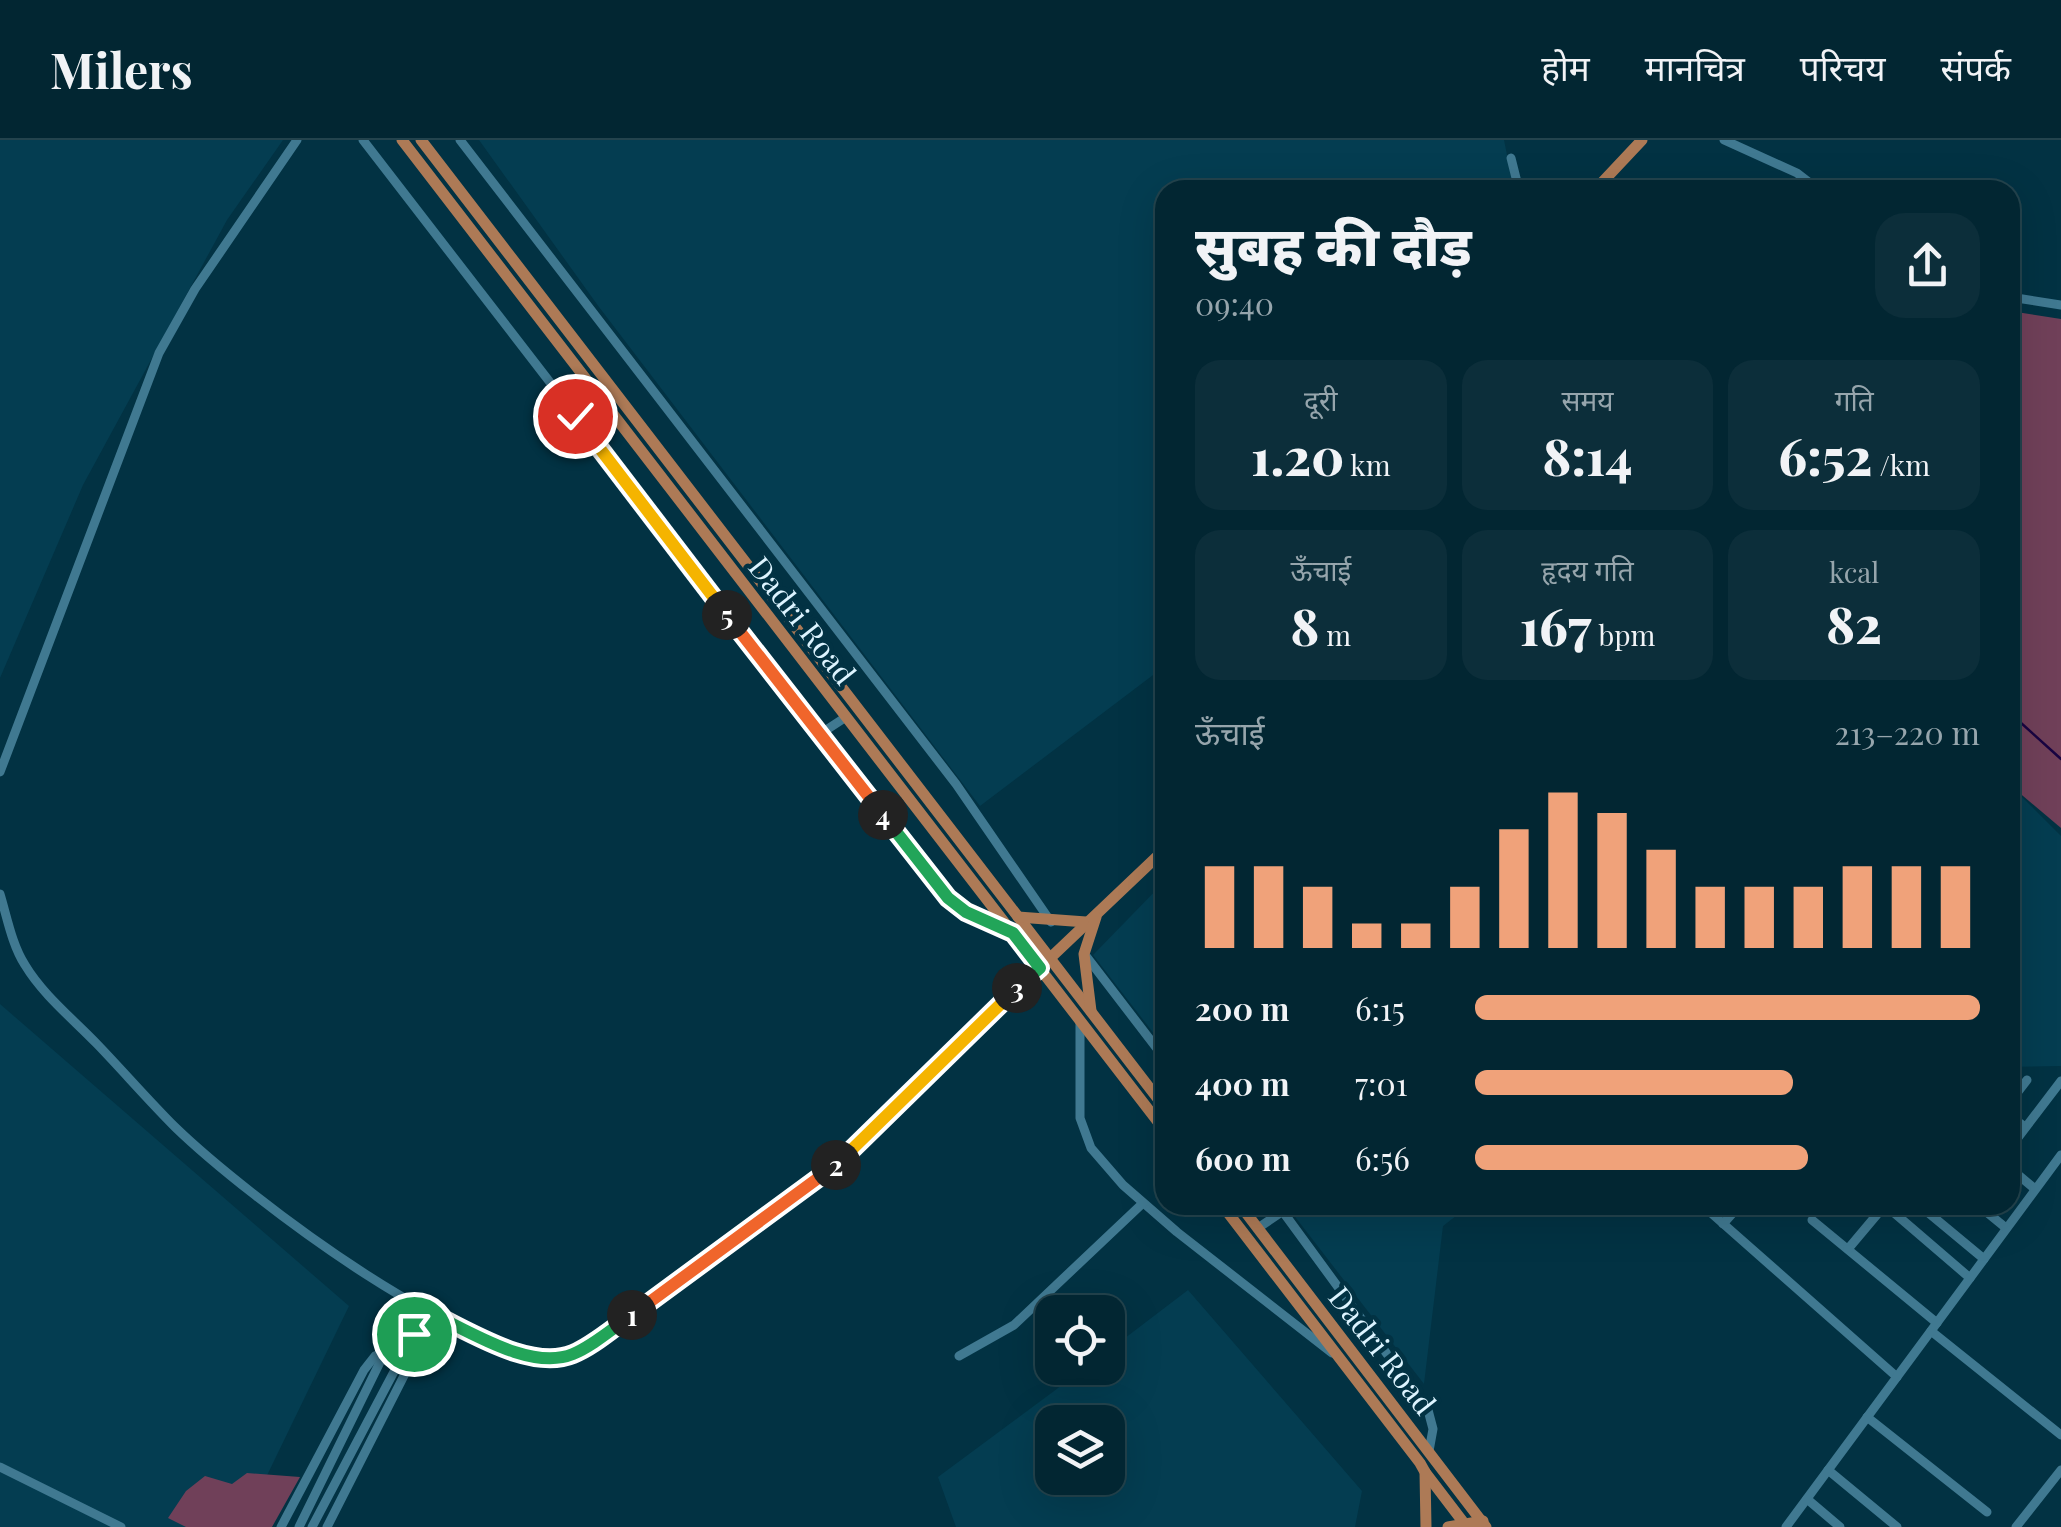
<!DOCTYPE html>
<html lang="hi">
<head>
<meta charset="utf-8">
<style>
  :root { --surface:#022632; --page:#0c2e3a; --text:#f1f3f6; --muted:#96a5ac; --line:#23434d; --accent:#f0a27a }
  body { margin:0; font-family:"Playfair Display","Noto Sans Devanagari",serif; background:var(--page); color:var(--text); height:100vh; display:flex; flex-direction:column; font-size:38px; white-space:nowrap }
  * { box-sizing:border-box; margin:0 }
  p { font-size:32px; color:var(--muted) }
  .icon { flex:none; width:55px; height:55px; fill:none; stroke:currentColor; stroke-width:2; stroke-linecap:round; stroke-linejoin:round }
  .map { position:relative; flex:1; overflow:hidden }
  .side { position:absolute; left:1155px; top:40px; width:865px; height:1035px; display:flex; flex-direction:column; background:var(--surface); border-radius:30px; box-shadow:0 10px 40px #0002,0 0 0 2px var(--line) }
  .side>* { flex:none }
  .buttons { position:absolute; left:1035px; top:1155px; display:grid; gap:20px }
  .buttons a { display:grid; place-items:center; width:90px; height:90px; border-radius:20px; background:var(--surface); box-shadow:0 10px 40px #0002,0 0 0 2px var(--line); font-size:50px }
  .pin { position:absolute; display:grid; place-items:center; width:85px; height:85px; color:#fff; margin:-42px; border:5px solid #fff; border-radius:50%; box-shadow:0 2px 10px #0007 }
  .km { position:absolute; width:50px; height:50px; margin:-25px; border-radius:50%; background:#222; color:#fff; font-size:28px; line-height:50px; text-align:center }
  .round { display:grid; place-items:center; flex:none; width:105px; height:105px; border-radius:30px; background:var(--page) }
  .headline { display:flex; align-items:center; justify-content:space-between; height:170px; padding:0 40px }
  h1 { font-size:55px; font-weight:800; line-height:75px }
  .stats { display:grid; grid-template-columns:repeat(3,1fr); gap:15px; height:170px; padding:10px 40px }
  .stats div { display:grid; align-content:center; border-radius:25px; background:var(--page); text-align:center }
  .stats b { font-size:50px; font-weight:800 }
  .stats small { font-size:28px; font-weight:400 }
  .stats p { font-size:28px }
  .chart { height:280px; padding:20px 40px }
  .chart p { display:flex; justify-content:space-between }
  .chart svg { width:100%; height:180px; margin-top:10px; stroke:var(--accent); stroke-width:6 }
  ul { padding:0 40px; list-style:none; font-size:32px }
  li { display:grid; grid-template-columns:160px 120px 1fr; align-items:center; height:75px }
  li i { height:25px; border-radius:12px; background:var(--accent) }
  header { display:flex; align-items:center; gap:60px; box-sizing:border-box; height:140px; padding:0 50px; background:var(--surface); border-bottom:2px solid var(--line) }
  header strong { font-size:48px }
  nav { display:flex; gap:55px; margin-inline-start:auto; font-size:35px }
  .map>svg:first-child { display:block }
</style>
</head>
<body>
<header>
<strong>Milers</strong>
<nav><a>होम</a><a>मानचित्र</a><a>परिचय</a><a>संपर्क</a></nav>
</header>
<div class="map">
<svg width="2061" height="1387" viewBox="0 0 2061 1387">
  <rect width="100%" height="100%" fill="#023243"/>
  <!-- built -->
  <g fill="#043d51" fill-rule="evenodd">
    <polygon points="0,0 283,0 227,80 83,345 0,538"/>
    <polygon points="479,0 1504,0 1514,50 1165,50 1165,526 980,666 599,167"/>
    <polygon points="2010,645 2061,696 2061,926 2010,927"/>
    <polygon points="1165,741 1165,908 1093,815"/>
    <polygon points="0,864 349,1166 242,1387 0,1387"/>
    <polygon points="1286,1065 1470,1065 1443,1086 1424,1244"/>
    <path d="M1188,1150L1362,1351L1355,1387H956L938,1337L1085,1228H1108V1211ZM1052,1282H1108V1338H1052Z"/>
  </g>
  <!-- green -->
  <g fill="#704059">
    <polygon points="2010,171 2061,179 2061,688 2010,645"/>
    <polygon points="247,1333 300,1337 272,1387 186,1387 168,1378 186,1351 205,1336 232,1344"/>
  </g>
  <g fill="none" stroke-linecap="round" stroke-linejoin="round">
    <!-- stream -->
    <polyline stroke="#180442" stroke-width="2.5" points="2010,573 2061,619"/>
    <!-- minor -->
    <g stroke="#407991" stroke-width="9">
      <polyline points="363,0 948,758 966,772 1011,792"/>
      <polyline points="460,0 956,644 1051,782"/>
      <polyline points="1724,0 1797,33 1819,50"/>
      <polyline points="1511,18 1519,50"/>
      <polyline points="2010,157 2061,165"/>
      <polyline points="820,594 846,577"/>
      <polyline points="0,632 159,213 195,149 297,0"/>
      <path d="M0,754C7,777 12,805 25,825C43,855 73,879 97,904C123,931 148,960 175,987C243,1053 483,1239 576,1213L823,1037L1040,828"/>
      <polyline points="1086,816 1165,919"/>
      <polyline points="1080,880 1080,978 1091,1008 1123,1045 1177,1092 1332,1213"/>
      <polyline points="2010,962 2027,940"/>
      <polyline points="2010,976 2025,987"/>
      <polyline points="2010,1008 2061,941"/>
      <polyline points="2010,1028 2035,1049"/>
      <polyline points="1278,1065 1428,1270 1433,1289 1429,1311"/>
      <polyline points="1702,1065 1897,1237"/>
      <polyline points="1885,1065 1970,1138"/>
      <polyline points="1919,1065 1984,1119"/>
      <polyline points="1978,1065 2006,1088"/>
      <polyline points="1812,1080 1937,1183"/>
      <polyline points="1723,1084 1740,1065"/>
      <polyline points="1258,1088 1283,1071"/>
      <polyline points="1848,1109 1885,1065"/>
      <polyline points="1931,1191 2061,1295"/>
      <polyline points="959,1216 1014,1185 1143,1063"/>
      <polyline points="1867,1277 1987,1372"/>
      <polyline points="0,1327 121,1387"/>
      <polyline points="1828,1330 1897,1387"/>
      <polyline points="1807,1359 1840,1387"/>
      <polyline points="281,1387 364,1230 375,1216 385,1212"/>
      <polyline points="299,1387 385,1212 403,1160"/>
      <polyline points="312,1387 426,1171"/>
      <polyline points="327,1387 413,1218 414,1197"/>
      <polyline points="1786,1387 2061,1015"/>
      <polyline points="2016,1387 2061,1330"/>
    </g>
    <!-- major -->
    <g stroke="#ad7a56" stroke-width="11">
      <polyline points="402,0 1165,991"/>
      <polyline points="421,0 1165,968"/>
      <polyline points="1595,50 1642,0"/>
      <polyline points="1018,777 1086,782"/>
      <polyline points="1045,823 1165,709"/>
      <polyline points="1091,871 1084,814 1096,777"/>
      <polyline points="1222,1065 1420,1323 1425,1332 1426,1387"/>
      <polyline points="1240,1065 1486,1387"/>
      <polyline points="1425,1332 1467,1387"/>
      <polyline points="1448,1387 1483,1381"/>
    </g>
  </g>
  <g fill="none" stroke-linecap="round" stroke-linejoin="round">
    <defs>
      <path id="split-1" d="M414,1194L426,1171C465,1188 529,1232 573,1214C593,1206 613,1188 632,1175"/>
      <polyline id="split-2" points="632,1175 836,1025"/>
      <polyline id="split-3" points="836,1025 1017,848"/>
      <polyline id="split-4" points="883,675 948,758 966,772 1013,793 1040,828 1017,848"/>
      <polyline id="split-5" points="727,475 883,675"/>
      <polyline id="split-6" points="575,276 727,475"/>
    </defs>
    <!-- split-1 casing -->
    <use href="#split-1" stroke="#fff" stroke-width="20"/>
    <!-- split-2 casing -->
    <use href="#split-2" stroke="#fff" stroke-width="20"/>
    <!-- split-3 casing -->
    <use href="#split-3" stroke="#fff" stroke-width="20"/>
    <!-- split-4 casing -->
    <use href="#split-4" stroke="#fff" stroke-width="20"/>
    <!-- split-5 casing -->
    <use href="#split-5" stroke="#fff" stroke-width="20"/>
    <!-- split-6 casing -->
    <use href="#split-6" stroke="#fff" stroke-width="20"/>
    <!-- split-1 -->
    <use href="#split-1" stroke="#22a559" stroke-width="12"/>
    <!-- split-2 -->
    <use href="#split-2" stroke="#f0652b" stroke-width="12"/>
    <!-- split-3 -->
    <use href="#split-3" stroke="#f5b400" stroke-width="12"/>
    <!-- split-4 -->
    <use href="#split-4" stroke="#22a559" stroke-width="12"/>
    <!-- split-5 -->
    <use href="#split-5" stroke="#f0652b" stroke-width="12"/>
    <!-- split-6 -->
    <use href="#split-6" stroke="#f5b400" stroke-width="12"/>
  </g>
  <g text-anchor="middle" dominant-baseline="central" stroke-width="9" stroke-linejoin="round" paint-order="stroke">
    <!-- street labels -->
    <g font-size="30" fill="#ddf4ff" stroke="#023243">
      <text transform="translate(803 480) rotate(52)">Dadri Road</text>
      <text transform="translate(1383 1210) rotate(52)">Dadri Road</text>
    </g>
  </g>
</svg>
<div class="buttons">
<a><svg class="icon" aria-label="locate" viewBox="0 0 24 24"><circle cx="12" cy="12" r="6"/><path d="M12 2v4M12 18v4M2 12h4M18 12h4"/></svg></a>
<a><svg class="icon" aria-label="layers" viewBox="0 0 24 24"><path d="M12 4l9 5-9 5-9-5zM3 14l9 5 9-5"/></svg></a>
</div>
<div class="pin" style="left:414px;top:1194px;background:#1e9e55"><svg class="icon" aria-label="arrive" viewBox="0 0 24 24"><path d="M6 21V4h12l-3 4 3 4H6"/></svg></div>
<div class="pin" style="left:575px;top:276px;background:#d93025"><svg class="icon" aria-label="check" viewBox="0 0 24 24"><path d="M5 12l5 5 9-10"/></svg></div>
<b class="km" style="left:632px;top:1175px">1</b>
<b class="km" style="left:836px;top:1025px">2</b>
<b class="km" style="left:1017px;top:848px">3</b>
<b class="km" style="left:883px;top:675px">4</b>
<b class="km" style="left:727px;top:475px">5</b>
<section class="side">
<div class="headline"><div><h1>सुबह की दौड़</h1><p>09:40</p></div><a class="round"><svg class="icon" aria-label="share" viewBox="0 0 24 24"><path d="M12 15V3M7 8l5-5 5 5M5 13v7h14v-7"/></svg></a></div>
<div class="stats">
<div><p>दूरी</p><b>1.20<small> km</small></b></div>
<div><p>समय</p><b>8:14</b></div>
<div><p>गति</p><b>6:52<small> /km</small></b></div>
</div>
<div class="stats">
<div><p>ऊँचाई</p><b>8<small> m</small></b></div>
<div><p>हृदय गति</p><b>167<small> bpm</small></b></div>
<div><p>kcal</p><b>82</b></div>
</div>
<div class="chart"><p><span>ऊँचाई</span>213–220 m</p>
<svg viewBox="0 0 160 44" preserveAspectRatio="none"><path d="M5 44V24M15 44V24M25 44V29M35 44V38M45 44V38M55 44V29M65 44V15M75 44V6M85 44V11M95 44V20M105 44V29M115 44V29M125 44V29M135 44V24M145 44V24M155 44V24"/></svg>
</div>
<ul>
<li><b>200 m</b>6:15<i style="width:100%"></i></li>
<li><b>400 m</b>7:01<i style="width:63%"></i></li>
<li><b>600 m</b>6:56<i style="width:66%"></i></li>
</ul>
</section>
</div>
</body>
</html>
